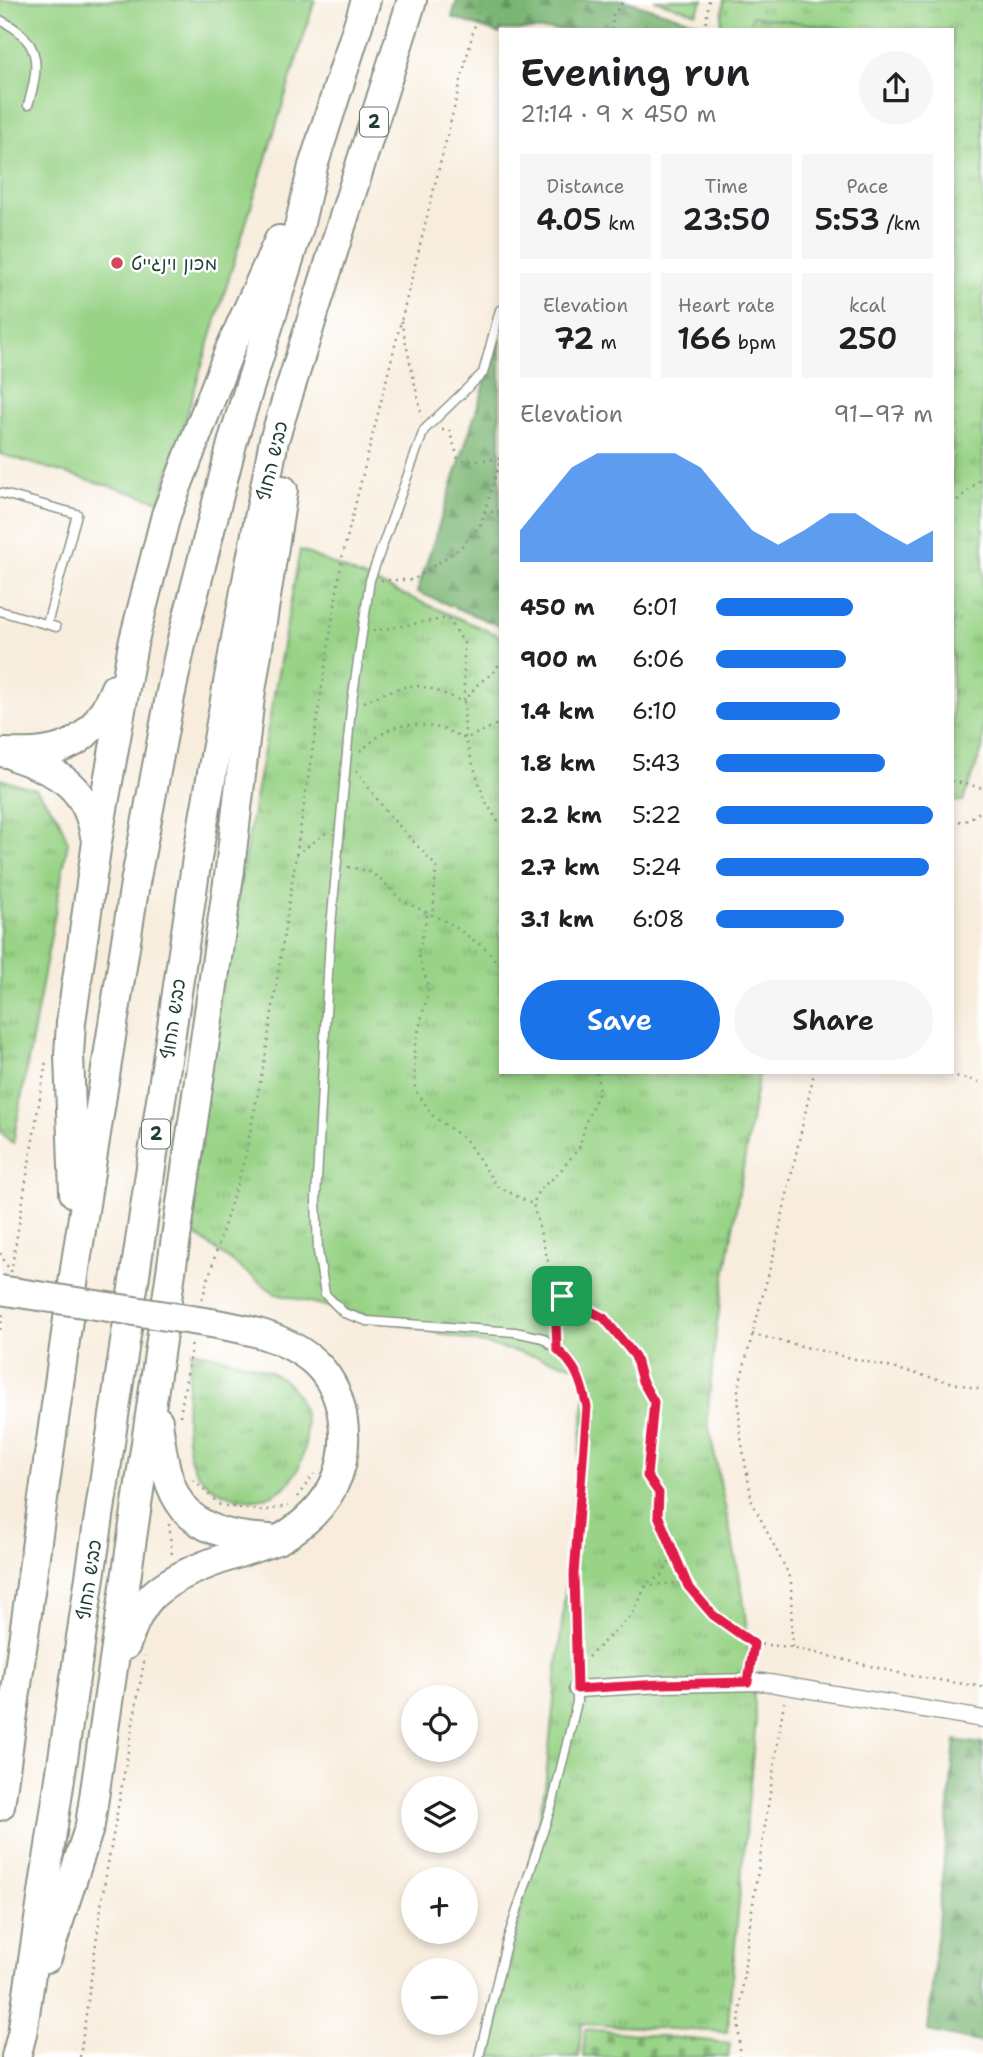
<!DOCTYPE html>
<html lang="en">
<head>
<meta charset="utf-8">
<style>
  :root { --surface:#fff; --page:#f6f6f6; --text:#202124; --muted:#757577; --accent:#1a73e8 }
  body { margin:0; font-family:"Shantell Sans","Playpen Sans Hebrew",sans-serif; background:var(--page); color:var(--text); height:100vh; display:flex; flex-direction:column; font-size:26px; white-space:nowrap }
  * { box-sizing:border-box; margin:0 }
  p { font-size:23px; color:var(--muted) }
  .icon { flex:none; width:38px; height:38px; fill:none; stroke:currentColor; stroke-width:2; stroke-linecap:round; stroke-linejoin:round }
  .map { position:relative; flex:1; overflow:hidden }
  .details { position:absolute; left:499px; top:28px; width:455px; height:1046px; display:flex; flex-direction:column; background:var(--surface); border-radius:0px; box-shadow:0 4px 10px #0003 }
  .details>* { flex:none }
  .fabs { position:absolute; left:401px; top:1685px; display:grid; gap:14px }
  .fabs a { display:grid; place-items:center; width:77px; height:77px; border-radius:50%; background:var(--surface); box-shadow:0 4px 10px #0003; font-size:35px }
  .pin { position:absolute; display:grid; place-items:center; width:60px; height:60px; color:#fff; margin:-30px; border-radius:14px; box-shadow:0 4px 10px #0006 }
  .round { display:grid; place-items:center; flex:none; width:74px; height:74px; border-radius:37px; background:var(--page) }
  .headline { display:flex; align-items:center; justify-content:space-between; height:119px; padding:0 21px }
  h1 { font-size:38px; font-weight:600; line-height:52px }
  .stats { display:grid; grid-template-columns:repeat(3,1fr); gap:10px; height:119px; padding:7px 21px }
  .stats div { display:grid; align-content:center; border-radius:0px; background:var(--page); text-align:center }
  .stats b { font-size:30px; font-weight:600 }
  .stats small { font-size:19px; font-weight:400 }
  .stats p { font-size:19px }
  .chart { height:196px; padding:14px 21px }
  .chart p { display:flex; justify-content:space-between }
  .chart svg { width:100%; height:126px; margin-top:7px; fill:var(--accent); opacity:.7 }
  .cta { display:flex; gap:14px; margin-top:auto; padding:14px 21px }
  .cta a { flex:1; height:80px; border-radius:42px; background:var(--accent); color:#fff; font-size:28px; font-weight:600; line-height:80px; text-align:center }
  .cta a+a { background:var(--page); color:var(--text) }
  ul { padding:0 21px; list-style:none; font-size:23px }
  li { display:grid; grid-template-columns:112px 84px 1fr; align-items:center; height:52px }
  li i { height:18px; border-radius:9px; background:var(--accent) }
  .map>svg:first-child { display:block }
</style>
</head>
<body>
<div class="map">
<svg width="983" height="2057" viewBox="0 0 983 2057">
  <defs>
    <pattern id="grass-tufts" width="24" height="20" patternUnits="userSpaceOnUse" patternTransform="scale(1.75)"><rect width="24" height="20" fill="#98d386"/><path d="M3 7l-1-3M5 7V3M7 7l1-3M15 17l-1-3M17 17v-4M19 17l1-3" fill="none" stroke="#7bac6e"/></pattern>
    <pattern id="forest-firs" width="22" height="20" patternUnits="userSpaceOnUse" patternTransform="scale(1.75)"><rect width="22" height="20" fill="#7ab573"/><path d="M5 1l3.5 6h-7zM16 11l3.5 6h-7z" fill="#63945f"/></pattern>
    <pattern id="wetland-marsh" width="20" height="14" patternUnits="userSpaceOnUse" patternTransform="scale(1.75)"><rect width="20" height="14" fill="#98d386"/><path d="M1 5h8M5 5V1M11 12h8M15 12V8" fill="none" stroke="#7bac6e"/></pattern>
    <pattern id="cemetery-stones" width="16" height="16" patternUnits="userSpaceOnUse" patternTransform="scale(1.75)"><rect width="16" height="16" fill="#98d386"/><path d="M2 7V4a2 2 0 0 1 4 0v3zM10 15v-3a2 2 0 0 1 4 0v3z" fill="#7bac6e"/></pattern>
  </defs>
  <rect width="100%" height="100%" fill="#fff"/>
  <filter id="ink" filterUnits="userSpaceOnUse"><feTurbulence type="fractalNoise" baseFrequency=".0143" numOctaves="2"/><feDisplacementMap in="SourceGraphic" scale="14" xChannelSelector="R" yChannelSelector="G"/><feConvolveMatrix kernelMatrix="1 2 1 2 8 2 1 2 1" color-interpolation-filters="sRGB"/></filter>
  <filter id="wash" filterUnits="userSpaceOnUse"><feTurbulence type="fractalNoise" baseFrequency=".00686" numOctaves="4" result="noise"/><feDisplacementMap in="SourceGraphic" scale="28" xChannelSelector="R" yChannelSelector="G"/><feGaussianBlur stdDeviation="1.57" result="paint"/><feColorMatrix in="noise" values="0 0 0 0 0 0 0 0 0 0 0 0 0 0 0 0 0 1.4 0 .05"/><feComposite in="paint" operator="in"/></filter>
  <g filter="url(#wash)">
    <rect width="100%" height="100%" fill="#f8eddd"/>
    <!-- grass -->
    <g fill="url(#grass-tufts)" stroke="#5c885d" stroke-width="2">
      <polygon points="654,0 703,0 696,13"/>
      <polygon points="724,0 983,0 983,747 963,801 952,802 952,30 720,30"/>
      <polygon points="300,550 500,636 500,1073 759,1073 717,1323 707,1418 743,1595 756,1719 727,2032 581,2024 579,2057 492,2057 545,1787 588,1369 276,1294 189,1230 202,1095"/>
      <polygon points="0,779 36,789 58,817 68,842 13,1144 0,1131"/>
      <path d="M192,1350C220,1358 272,1364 291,1387C315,1416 310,1471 278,1492C248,1511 199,1491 190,1457C182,1422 188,1386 192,1350Z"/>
    </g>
    <!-- forest -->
    <g fill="url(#forest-firs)" stroke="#4c7954" stroke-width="2">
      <polygon points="457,0 624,0 702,24 701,30 500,30 500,34 452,17"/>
      <polygon points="500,338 500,626 417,592"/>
      <polygon points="955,1740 983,1744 983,2043 928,2031"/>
    </g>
    <!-- wetland -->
    <polygon fill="url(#wetland-marsh)" stroke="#5c885d" stroke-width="2" points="752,16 855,30 750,30"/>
    <!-- cemetery -->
    <polygon fill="url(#cemetery-stones)" stroke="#5c885d" stroke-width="2" points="585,2029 730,2043 728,2057 583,2057"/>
    <!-- pitch -->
    <polygon fill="#98d386" stroke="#5c885d" stroke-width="2" points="0,0 315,0 160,501 0,454"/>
  </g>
  <g filter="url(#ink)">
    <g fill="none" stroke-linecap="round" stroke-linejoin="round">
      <defs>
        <g id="service">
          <path d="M0,20C42,40 40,66 28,105"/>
          <polyline points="0,493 77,514 47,624"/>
          <polyline points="0,611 56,627"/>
          <polyline points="479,2057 506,1944 553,1801 577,1702 574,1575 587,1407 581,1382 571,1361 543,1338 515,1332 367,1321 344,1313 325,1294 318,1251 316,1199 330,937 351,708 370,580 424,430 483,373 500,310"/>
        </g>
        <polyline id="minor" points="577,1689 661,1684 763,1682 983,1719"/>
        <g id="motorway">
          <path d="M5,753C63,756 92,744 115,688"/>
          <path d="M16,757C59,772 87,787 95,836"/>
          <polyline points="74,1193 69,1055 71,1022 97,842 133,644 166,515 230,349 279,240"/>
          <path d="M158,1421C167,1502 182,1535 270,1539"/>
          <path d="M126,1645C132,1628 138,1611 151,1597C178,1569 242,1553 280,1539C328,1511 352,1470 342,1414C338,1393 328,1373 311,1359C282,1336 247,1329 211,1323"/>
          <polyline points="0,1806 76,1262 135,883 170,697 182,640 233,440 299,227 313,166 366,0"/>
          <polyline points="47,1958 90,1825 230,869 250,697 283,490"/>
          <polyline points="16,2057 22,2034 197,858 236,638 274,440 412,0"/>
        </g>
      </defs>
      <!-- service casing -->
      <use href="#service" stroke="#8c9588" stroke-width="11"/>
      <!-- minor casing -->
      <use href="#minor" stroke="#8c9588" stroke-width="19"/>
      <!-- motorway casing -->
      <use href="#motorway" stroke="#8c9588" stroke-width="32"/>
      <!-- path -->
      <g stroke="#8c9588" stroke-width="2.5" stroke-dasharray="2 5" stroke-linecap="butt">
        <polyline points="612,30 613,15 624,0"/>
        <polyline points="705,30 709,0"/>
        <polyline points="401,321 422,417"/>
        <polyline points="442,430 449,430 458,458 465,461 500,459"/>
        <polyline points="952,505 983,477"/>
        <polyline points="484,512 500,512"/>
        <polyline points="381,580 413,580 460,548 480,526 500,461"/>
        <polyline points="373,631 448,618 464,643 464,702"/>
        <path d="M364,702C414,680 414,681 464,702L465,739L500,723"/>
        <polyline points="464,702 478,684 495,671 500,662"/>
        <path d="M360,751C370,744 384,730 396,727C418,721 447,728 465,739L484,799L500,825"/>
        <polyline points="356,770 388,814 436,866 433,916"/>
        <polyline points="952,781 983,788"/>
        <polyline points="952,820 964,822 983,810"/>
        <polyline points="296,855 327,832"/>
        <polyline points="348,867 368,871 382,880 401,900 449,923 485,948 500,966"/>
        <polyline points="427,915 418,954 429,988 414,1049 415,1089 433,1116 466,1140 497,1186 532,1204"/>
        <polyline points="597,1073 599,1092 587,1119 579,1148 556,1176 539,1189 533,1204 552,1277 562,1296 604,1318 635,1356 642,1381 654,1402 647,1477 659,1493 658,1515 688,1586 713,1615 754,1644 750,1668"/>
        <polyline points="943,1073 983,1083"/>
        <polyline points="0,1253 9,1269"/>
        <polyline points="11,1272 46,1061"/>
        <polyline points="202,1299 245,1157 265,1058 342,558 481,0"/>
        <polyline points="0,1330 3,1313"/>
        <polyline points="556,1334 556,1323 562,1296"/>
        <polyline points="752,1334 983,1390"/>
        <polyline points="180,1416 192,1343"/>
        <polyline points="193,1480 220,1505 262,1511 288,1506"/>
        <polyline points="297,1497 314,1474"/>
        <polyline points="169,1524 172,1556"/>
        <path d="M645,1587C661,1582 670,1587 685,1579"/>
        <polyline points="754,1644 792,1647 907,1675 983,1687"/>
        <polyline points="792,1647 791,1579 752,1502 740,1433 738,1389 774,1253 814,1073"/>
        <polyline points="588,1657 633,1614 647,1583 661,1576 674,1555"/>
        <polyline points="80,2057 104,1886 145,1656"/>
        <polyline points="739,2057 739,2023 748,1936 784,1702"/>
      </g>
      <!-- service -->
      <use href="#service" stroke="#fff" stroke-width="8"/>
      <!-- minor -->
      <use href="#minor" stroke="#fff" stroke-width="16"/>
      <!-- motorway -->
      <use href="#motorway" stroke="#fff" stroke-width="28"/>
      <defs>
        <polyline id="motorway-bridge" points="0,1290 211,1323"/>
      </defs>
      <!-- motorway-bridge casing -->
      <use href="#motorway-bridge" stroke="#8c9588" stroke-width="32" stroke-linecap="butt"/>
      <!-- motorway-bridge -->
      <use href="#motorway-bridge" stroke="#fff" stroke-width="28"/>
    </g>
  </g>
  <g fill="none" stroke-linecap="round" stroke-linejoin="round" filter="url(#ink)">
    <defs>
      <path id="route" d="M562,1296L604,1318L635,1356L642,1381L654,1402L647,1476L659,1493L658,1515L688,1586L713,1615L754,1644L748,1682L661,1684L577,1689L574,1574L587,1407C581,1381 577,1367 557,1349L556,1323Z"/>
    </defs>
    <!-- route casing -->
    <use href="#route" stroke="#fff" stroke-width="14"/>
    <!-- route -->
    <use href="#route" stroke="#e11d48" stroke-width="9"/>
  </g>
  <!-- markers -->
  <circle fill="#d1495b" stroke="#fff" stroke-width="2.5" cx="117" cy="263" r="7"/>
  <g text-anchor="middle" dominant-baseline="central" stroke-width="5" stroke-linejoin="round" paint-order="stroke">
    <!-- shield labels -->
    <g fill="#fff" stroke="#627771" stroke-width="2">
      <rect x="360" y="107.5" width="28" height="29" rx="5"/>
      <rect x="142" y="1119.5" width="28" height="29" rx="5"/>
    </g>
    <g font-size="18" font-weight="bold" fill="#1f3d34">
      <text x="374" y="122">2</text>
      <text x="156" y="1134">2</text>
    </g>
    <!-- poi labels -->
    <g font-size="19" fill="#1f3d34" stroke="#fff" text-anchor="start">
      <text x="131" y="263">מכון וינגייט</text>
    </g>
    <!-- street labels -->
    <g font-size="19" fill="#1f3d34" stroke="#fff">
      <text transform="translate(272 461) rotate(-77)">כביש החוף</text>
      <text transform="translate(173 1019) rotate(-82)">כביש החוף</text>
      <text transform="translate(89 1580) rotate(-82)">כביש החוף</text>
    </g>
  </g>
</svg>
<div class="fabs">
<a><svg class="icon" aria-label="locate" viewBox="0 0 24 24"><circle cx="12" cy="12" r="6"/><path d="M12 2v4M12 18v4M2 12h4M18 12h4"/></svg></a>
<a><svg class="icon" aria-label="layers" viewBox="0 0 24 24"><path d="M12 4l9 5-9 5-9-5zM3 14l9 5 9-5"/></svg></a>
<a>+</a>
<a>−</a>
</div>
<div class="pin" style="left:562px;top:1296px;background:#1e9e55"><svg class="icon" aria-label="arrive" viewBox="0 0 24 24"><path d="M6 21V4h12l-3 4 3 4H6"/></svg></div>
<section class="details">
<div class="headline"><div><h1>Evening run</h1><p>21:14 · 9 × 450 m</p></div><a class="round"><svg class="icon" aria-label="share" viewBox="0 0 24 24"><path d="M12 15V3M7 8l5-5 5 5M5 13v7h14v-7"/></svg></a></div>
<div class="stats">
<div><p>Distance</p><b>4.05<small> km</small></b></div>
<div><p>Time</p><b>23:50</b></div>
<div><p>Pace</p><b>5:53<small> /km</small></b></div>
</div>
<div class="stats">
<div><p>Elevation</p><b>72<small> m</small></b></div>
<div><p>Heart rate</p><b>166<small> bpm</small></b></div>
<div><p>kcal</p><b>250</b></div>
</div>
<div class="chart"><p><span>Elevation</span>91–97 m</p>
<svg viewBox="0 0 160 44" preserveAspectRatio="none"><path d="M0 44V33L10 22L20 11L30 6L40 6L50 6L60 6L70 11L80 22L90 33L100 38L110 33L120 27L130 27L140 33L150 38L160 33V44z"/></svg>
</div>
<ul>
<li><b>450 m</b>6:01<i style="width:63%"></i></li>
<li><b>900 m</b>6:06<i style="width:60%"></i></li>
<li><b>1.4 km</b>6:10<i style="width:57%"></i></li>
<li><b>1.8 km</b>5:43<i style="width:78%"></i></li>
<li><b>2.2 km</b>5:22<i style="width:100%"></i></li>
<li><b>2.7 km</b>5:24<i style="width:98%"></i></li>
<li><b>3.1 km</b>6:08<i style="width:59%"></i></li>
</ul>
<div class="cta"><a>Save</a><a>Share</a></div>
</section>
</div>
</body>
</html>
